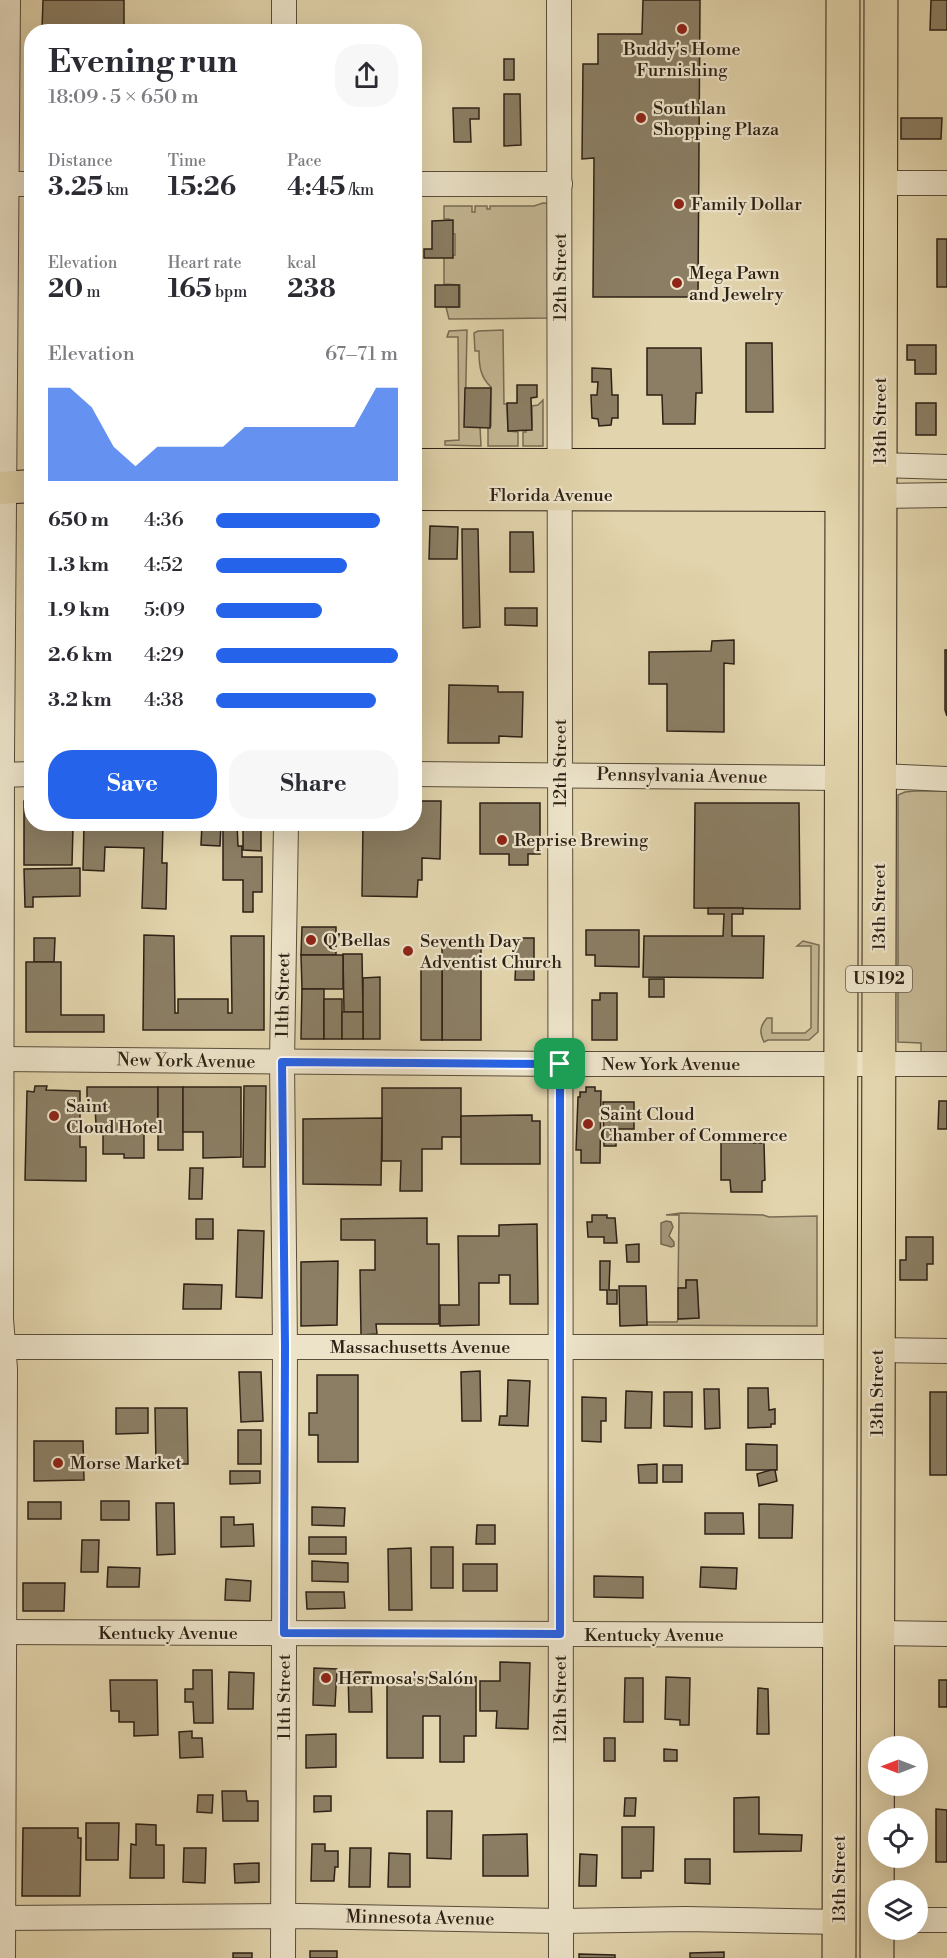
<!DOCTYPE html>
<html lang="en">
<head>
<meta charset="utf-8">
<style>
  :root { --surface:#fff; --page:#f7f7f7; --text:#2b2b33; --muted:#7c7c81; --accent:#2563eb }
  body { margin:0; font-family:"Libre Bodoni",serif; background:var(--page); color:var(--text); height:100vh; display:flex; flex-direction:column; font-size:22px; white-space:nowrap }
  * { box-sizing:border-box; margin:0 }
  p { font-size:20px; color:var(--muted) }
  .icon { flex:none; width:33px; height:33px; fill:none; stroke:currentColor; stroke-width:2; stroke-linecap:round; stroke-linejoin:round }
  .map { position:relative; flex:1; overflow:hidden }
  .details { position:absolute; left:24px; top:24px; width:398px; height:807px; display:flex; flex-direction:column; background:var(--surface); border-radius:24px; box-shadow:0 6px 24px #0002 }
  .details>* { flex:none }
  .needle { width:39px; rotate:270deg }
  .controls { position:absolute; left:868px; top:1736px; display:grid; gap:12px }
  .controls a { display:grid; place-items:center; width:60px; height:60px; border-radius:50%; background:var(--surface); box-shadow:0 6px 24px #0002; font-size:30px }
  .pin { position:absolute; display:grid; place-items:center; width:51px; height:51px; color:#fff; margin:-26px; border-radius:12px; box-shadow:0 3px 9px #0006 }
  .round { display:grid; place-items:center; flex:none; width:63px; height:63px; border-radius:24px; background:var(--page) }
  .head { display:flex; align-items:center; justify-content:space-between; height:102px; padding:0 24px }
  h1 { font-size:33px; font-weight:700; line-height:45px }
  .metrics { display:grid; grid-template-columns:repeat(3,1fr); gap:9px; height:102px; padding:6px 24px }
  .metrics div { display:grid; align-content:center }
  .metrics b { font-size:26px; font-weight:700 }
  .metrics small { font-size:16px; font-weight:400 }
  .metrics p { font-size:16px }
  .chart { height:168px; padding:12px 24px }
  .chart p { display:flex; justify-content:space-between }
  .chart svg { width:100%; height:108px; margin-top:6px; fill:var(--accent); opacity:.7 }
  .cta { display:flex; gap:12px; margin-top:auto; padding:12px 24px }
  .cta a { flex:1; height:69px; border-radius:24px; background:var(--accent); color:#fff; font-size:24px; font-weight:700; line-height:69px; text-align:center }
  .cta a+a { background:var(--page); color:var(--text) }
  ul { padding:0 24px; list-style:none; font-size:20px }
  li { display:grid; grid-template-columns:96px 72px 1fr; align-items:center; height:45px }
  li i { height:15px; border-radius:8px; background:var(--accent) }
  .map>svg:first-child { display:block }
</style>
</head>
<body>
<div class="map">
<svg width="947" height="1958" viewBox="0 0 947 1958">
  <rect width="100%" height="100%" fill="#e2d4ac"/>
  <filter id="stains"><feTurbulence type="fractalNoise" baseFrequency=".00333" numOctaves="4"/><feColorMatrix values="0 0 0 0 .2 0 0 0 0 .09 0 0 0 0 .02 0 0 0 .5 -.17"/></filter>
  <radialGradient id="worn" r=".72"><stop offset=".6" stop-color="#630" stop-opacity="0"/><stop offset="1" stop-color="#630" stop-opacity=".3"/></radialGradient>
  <!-- green -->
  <g fill="#c3b692" stroke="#786c54" stroke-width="1.5">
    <polygon points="543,203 552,204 549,318 449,319 446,307 460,307 460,285 444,284 444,256 455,255 455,234 451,234 449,219 444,219 444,206 472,206 472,212 475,212 475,206 487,206 487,209 490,209 490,206 534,206"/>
    <polygon points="467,330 465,426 480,427 481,446 445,445 445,441 459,440 458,337 447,337 449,331"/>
    <path d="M503,330L504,404H507L508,431L518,432V446H488V427L491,426V387C480,377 479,365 479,351H475L474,333L478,331Z"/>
    <polygon points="543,400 543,446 523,446 523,432 526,432 526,427 532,427 532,406 538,405"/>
    <polygon points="915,791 947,791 947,1053 921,1053 921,1043 898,1042 898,795 905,792"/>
    <path d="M803,941L819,945L818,1032L809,1040H768L764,1042C759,1032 760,1026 767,1018H772V1033H805L811,1028V946H797Z"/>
    <polygon points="681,1213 763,1215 769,1217 817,1216 817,1326 647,1325 647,1322 677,1322 678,1319 699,1318 697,1280 686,1280 686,1288 678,1288 679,1215 666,1215"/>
  </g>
  <!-- water -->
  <polygon fill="#a49779" stroke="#746851" stroke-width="1.5" points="666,1221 671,1222 673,1227 669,1236 674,1242 674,1246 671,1247 661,1244 661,1223"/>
  <!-- building -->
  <g fill="#8b7e64" stroke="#2d2115" stroke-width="1.5">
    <polygon points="43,0 124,0 124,30 42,30"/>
    <polygon points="643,0 700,0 698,297 593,297 594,158 582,159 583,64 598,64 598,34 642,34"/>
    <polygon points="931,0 947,0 947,30 930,30"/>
    <rect x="504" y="59" width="10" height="21"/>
    <polygon points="414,60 419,60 418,77 414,77"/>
    <polygon points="504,94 520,94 521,145 504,146"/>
    <polygon points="453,108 479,108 479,119 470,119 471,142 454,142"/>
    <polygon points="414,109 419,109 418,151 414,150"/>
    <polygon points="901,118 942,118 941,139 901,139"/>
    <polygon points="414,220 416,220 415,261 414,261"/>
    <polygon points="453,220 453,258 424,258 424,249 432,249 432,221"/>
    <rect x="937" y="239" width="10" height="48"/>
    <rect x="435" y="285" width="24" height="22"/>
    <polygon points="746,343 772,343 773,412 746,412"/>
    <polygon points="907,345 936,345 936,374 915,374 915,360 907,360"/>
    <polygon points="647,348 701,348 702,393 696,393 695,424 663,424 662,395 647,395"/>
    <polygon points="592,368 611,369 612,395 618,395 618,418 612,418 611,425 599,426 598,419 592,418 591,395 597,395 598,382 592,382"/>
    <polygon points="517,385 537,385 537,397 531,398 532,430 508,431 507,403 517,403"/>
    <polygon points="465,388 491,388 490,428 464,427"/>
    <polygon points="27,396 32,396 32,443 26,443"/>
    <rect x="916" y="403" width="20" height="32"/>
    <rect x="26" y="522" width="6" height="33"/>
    <polygon points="430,526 458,527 457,559 429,559"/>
    <polygon points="462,529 478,529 480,627 463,628"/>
    <polygon points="510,532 533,532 534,572 510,572"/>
    <polygon points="414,535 417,535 418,587 414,587"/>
    <rect x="26" y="555" width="6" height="71"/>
    <polygon points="505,608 537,608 537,626 505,625"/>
    <polygon points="734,640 734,664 724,663 724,732 667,731 667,684 649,684 649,652 711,651 712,641"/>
    <rect x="414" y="643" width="6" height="23"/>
    <polygon points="945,650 947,650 947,716 945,710"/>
    <polygon points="449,685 498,686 498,692 523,692 522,737 499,736 499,743 448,743"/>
    <polygon points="24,801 32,801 32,824 62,824 62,827 73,827 72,865 24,865"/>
    <polygon points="414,801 441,801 440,859 422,858 422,880 418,880 417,897 362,896 363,824 414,824"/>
    <polygon points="480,803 540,803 540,854 528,854 528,865 509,865 509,854 480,854"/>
    <polygon points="695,803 799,803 800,909 694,908"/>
    <polygon points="84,824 163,824 162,863 167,863 166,909 142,908 144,848 105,847 104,871 83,870"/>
    <polygon points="202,824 221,824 220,846 201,845"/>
    <polygon points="223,824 237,824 238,846 242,846 242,857 262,857 262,892 253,892 253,912 243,912 243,880 223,880"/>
    <polygon points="243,824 261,824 261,851 243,850"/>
    <polygon points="80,868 80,896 33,897 33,907 25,907 24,869"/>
    <polygon points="708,908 743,908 743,914 732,914 732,936 764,936 763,978 643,977 644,936 723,936 724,914 708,914"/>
    <polygon points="302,927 336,927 336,955 301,955"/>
    <polygon points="586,930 639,930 639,967 595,966 595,955 586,955"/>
    <polygon points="144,935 174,936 175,1013 178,1013 178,999 228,999 228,1013 232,1013 231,936 264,936 264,1030 143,1030"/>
    <polygon points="34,938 55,938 54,962 34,962"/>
    <polygon points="517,938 534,938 534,980 515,980"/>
    <rect x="442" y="945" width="39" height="95"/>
    <polygon points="343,954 362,954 363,1012 344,1012"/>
    <polygon points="301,955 343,955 343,989 302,989"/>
    <polygon points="26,962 61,962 61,1015 104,1015 104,1032 26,1032"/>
    <rect x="421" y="967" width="21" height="73"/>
    <polygon points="380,977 380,1039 363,1039 363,978"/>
    <rect x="649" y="979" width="15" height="18"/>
    <polygon points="302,989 324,989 324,1039 301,1039"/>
    <polygon points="600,993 617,993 617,1040 592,1040 592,1000 600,1000"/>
    <rect x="324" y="999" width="18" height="40"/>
    <rect x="342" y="1012" width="21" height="27"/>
    <polygon points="35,1086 47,1086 46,1090 80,1091 80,1147 86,1147 86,1181 25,1180 27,1091 34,1092"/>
    <polygon points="244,1086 266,1086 265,1167 243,1167"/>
    <polygon points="87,1087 158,1087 158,1133 144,1133 144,1158 124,1158 124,1154 103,1154 103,1125 96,1125 95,1106 87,1106"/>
    <rect x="158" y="1087" width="25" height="63"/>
    <polygon points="183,1087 241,1087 241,1157 203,1158 203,1132 183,1132"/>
    <polygon points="586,1087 595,1087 595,1091 601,1091 600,1163 581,1163 581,1150 576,1150 578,1097 580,1097 580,1092 586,1092"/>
    <polygon points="382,1088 461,1088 461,1137 442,1137 442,1149 422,1149 422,1191 400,1191 401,1161 382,1161"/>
    <polygon points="939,1101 947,1101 947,1129 938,1129"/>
    <polygon points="603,1102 634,1102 634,1129 616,1129 616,1146 604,1146"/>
    <polygon points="532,1115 532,1121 540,1121 540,1164 461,1164 461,1116"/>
    <polygon points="382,1118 381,1185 303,1184 303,1119"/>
    <polygon points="721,1143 764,1143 765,1180 762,1181 762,1192 731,1192 730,1180 721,1180"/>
    <polygon points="190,1168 203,1168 202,1199 189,1199"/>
    <polygon points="592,1215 607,1215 607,1218 615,1218 617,1243 604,1243 604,1237 588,1237 587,1222 592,1222"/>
    <polygon points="427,1218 427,1244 439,1244 439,1324 376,1324 377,1334 361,1335 360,1270 375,1270 375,1240 341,1240 341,1219"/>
    <rect x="196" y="1219" width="17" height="20"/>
    <polygon points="537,1224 538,1304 510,1304 510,1275 499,1275 499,1283 479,1283 479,1325 440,1326 440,1305 459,1305 458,1236 499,1236 499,1225"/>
    <polygon points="238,1230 264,1231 262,1298 236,1297"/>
    <polygon points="906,1237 933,1237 933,1264 927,1264 927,1280 900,1280 900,1260 906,1260"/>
    <polygon points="639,1244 639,1262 627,1262 626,1245"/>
    <polygon points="338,1261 337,1325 301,1326 301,1262"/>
    <polygon points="600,1261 610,1261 609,1290 617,1290 617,1304 607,1304 607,1290 600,1290"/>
    <polygon points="686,1280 697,1280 699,1318 678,1319 678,1288 686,1288"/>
    <polygon points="184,1284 222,1285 221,1309 183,1309"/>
    <polygon points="619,1286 646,1286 647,1325 620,1326"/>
    <polygon points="480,1371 481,1421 462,1421 461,1372"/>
    <polygon points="239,1372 261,1372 263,1421 241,1422"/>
    <polygon points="317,1375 358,1375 358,1462 318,1462 318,1435 309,1435 309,1413 317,1413"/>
    <polygon points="508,1380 530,1381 528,1426 499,1425 500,1416 507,1416"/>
    <polygon points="748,1388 768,1388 769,1410 775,1409 775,1424 771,1424 771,1427 748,1428"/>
    <polygon points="704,1389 719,1389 720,1428 705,1429"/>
    <polygon points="626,1391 652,1392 651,1428 625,1428"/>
    <polygon points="664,1392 692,1392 692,1427 664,1426"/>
    <rect x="930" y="1392" width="17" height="83"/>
    <polygon points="582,1397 606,1398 606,1421 601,1421 601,1442 582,1441"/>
    <polygon points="116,1408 148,1408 148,1433 116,1434"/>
    <polygon points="155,1408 187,1408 188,1464 156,1464"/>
    <rect x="238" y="1430" width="23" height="34"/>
    <polygon points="34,1441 83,1441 84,1480 34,1481"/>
    <polygon points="746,1444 777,1445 777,1470 746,1470"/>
    <polygon points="657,1464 657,1483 639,1483 638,1465"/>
    <rect x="663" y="1465" width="19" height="17"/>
    <polygon points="771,1470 775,1470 777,1481 759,1486 757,1474"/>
    <polygon points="230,1471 260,1471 260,1483 230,1484"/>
    <rect x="101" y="1501" width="28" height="19"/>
    <rect x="28" y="1502" width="33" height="17"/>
    <polygon points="156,1503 174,1503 175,1554 157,1555"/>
    <polygon points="759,1504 793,1505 792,1538 759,1538"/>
    <polygon points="312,1507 345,1508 344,1526 312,1525"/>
    <polygon points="705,1513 743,1513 744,1534 705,1534"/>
    <polygon points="221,1517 234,1517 234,1525 253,1524 254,1546 221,1547"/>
    <polygon points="477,1525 495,1525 495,1544 476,1544"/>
    <rect x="309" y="1537" width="37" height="17"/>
    <polygon points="82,1540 99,1540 98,1572 81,1572"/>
    <rect x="431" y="1547" width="22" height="41"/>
    <polygon points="411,1548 412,1610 389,1610 388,1549"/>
    <polygon points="312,1561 348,1563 348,1582 312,1581"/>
    <rect x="463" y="1564" width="34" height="27"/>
    <polygon points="108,1567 140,1568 139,1587 107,1587"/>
    <polygon points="701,1567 737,1568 736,1589 700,1587"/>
    <polygon points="594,1576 643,1577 643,1598 594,1597"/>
    <polygon points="226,1579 251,1581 250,1601 225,1600"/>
    <polygon points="23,1583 65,1583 64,1611 23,1611"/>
    <polygon points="306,1592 344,1592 345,1608 307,1609"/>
    <polygon points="500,1662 530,1663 528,1729 496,1728 497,1711 480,1711 480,1681 500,1681"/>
    <polygon points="314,1668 337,1669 335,1706 313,1705"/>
    <polygon points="193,1670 212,1670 213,1723 194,1723 193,1702 185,1702 185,1689 193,1689"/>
    <polygon points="229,1672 254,1673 253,1709 228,1709"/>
    <polygon points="348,1672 371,1672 372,1712 349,1712"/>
    <polygon points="476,1677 476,1736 464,1736 464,1762 440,1762 440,1716 423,1716 423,1758 387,1758 387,1678"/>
    <polygon points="666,1677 690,1678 689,1725 680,1725 680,1720 665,1719"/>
    <polygon points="625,1678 643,1678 643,1722 624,1722"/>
    <polygon points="110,1680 157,1680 158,1735 134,1736 134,1722 119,1722 119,1711 111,1711"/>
    <rect x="939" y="1680" width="8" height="27"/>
    <polygon points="758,1688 768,1689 769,1734 757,1734"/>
    <polygon points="192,1731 192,1738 202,1738 203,1757 180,1758 179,1732"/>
    <polygon points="336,1734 336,1767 306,1768 306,1735"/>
    <rect x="604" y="1738" width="11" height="23"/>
    <polygon points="664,1749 677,1750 677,1761 664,1761"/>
    <polygon points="222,1791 246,1791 247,1801 258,1801 258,1821 223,1821"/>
    <polygon points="198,1795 213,1795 212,1813 197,1812"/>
    <polygon points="314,1796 331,1796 331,1811 314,1812"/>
    <polygon points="759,1797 759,1834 802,1835 801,1851 734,1852 734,1798"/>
    <polygon points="625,1798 636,1798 635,1816 624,1816"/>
    <polygon points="936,1809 947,1810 947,1862 936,1862"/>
    <polygon points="427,1811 452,1811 451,1859 427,1858"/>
    <polygon points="86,1823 119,1823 118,1860 86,1860"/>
    <polygon points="136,1824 156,1825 156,1845 164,1845 164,1878 130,1878 131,1844 136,1845"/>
    <polygon points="622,1827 654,1827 653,1871 641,1871 641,1878 622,1878"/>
    <polygon points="23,1828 78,1828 78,1838 81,1838 80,1896 22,1896"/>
    <polygon points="527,1834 528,1876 483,1876 483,1835"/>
    <polygon points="312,1844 325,1844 325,1851 338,1851 338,1867 335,1867 334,1881 311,1881"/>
    <polygon points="184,1848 206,1848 205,1883 183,1882"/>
    <polygon points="350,1848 371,1848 370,1887 349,1887"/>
    <polygon points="389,1853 410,1854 410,1887 388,1887"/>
    <polygon points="580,1854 597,1855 596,1886 579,1886"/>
    <polygon points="685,1859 710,1859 710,1884 685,1883"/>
    <polygon points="259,1863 259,1882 235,1883 234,1864"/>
    <rect x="310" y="1951" width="27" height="7"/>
    <polygon points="724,1952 724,1958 690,1958 690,1953"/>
    <rect x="233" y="1953" width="19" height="5"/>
    <polygon points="579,1954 615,1955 615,1958 579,1958"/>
  </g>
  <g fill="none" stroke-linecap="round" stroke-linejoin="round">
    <defs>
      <g id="minor">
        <path d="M559,0C559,653 562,1305 561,1958"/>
        <polyline points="284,32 284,0"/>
        <polyline points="880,183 947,183"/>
        <polyline points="0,184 32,184"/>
        <polyline points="414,184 560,184"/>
        <polyline points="879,465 947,467"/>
        <polyline points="879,496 947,495"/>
        <polyline points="414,774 841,778"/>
        <polyline points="0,775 32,774"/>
        <polyline points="880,776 947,779"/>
        <polyline points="0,1059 560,1064 947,1064"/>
        <polyline points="0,1347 840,1347"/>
        <polyline points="877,1350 947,1351"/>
        <polyline points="0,1632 839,1635"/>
        <polyline points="878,1633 947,1634"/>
        <polyline points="0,1918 298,1916 561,1921 686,1919 839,1922"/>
        <polyline points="918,1920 947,1920"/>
        <polyline points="3,1958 5,1369 1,1319 2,757 8,0"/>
        <polyline points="283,1958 285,1347 282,1062 286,824"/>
      </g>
      <g id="major">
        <polyline points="414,465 841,465"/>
        <polyline points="0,488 32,486"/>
        <polyline points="414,494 841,495"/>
      </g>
      <g id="highway">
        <polyline points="839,1958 843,0"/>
        <polyline points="877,1958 881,0"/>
      </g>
    </defs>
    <!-- minor casing -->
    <use href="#minor" stroke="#5a4e3b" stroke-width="26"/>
    <!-- major casing -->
    <use href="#major" stroke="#2d2115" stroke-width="34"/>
    <!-- highway casing -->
    <use href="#highway" stroke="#2d2115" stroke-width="35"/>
    <!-- minor -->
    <use href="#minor" stroke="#ece3c9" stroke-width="24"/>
    <!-- major -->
    <use href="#major" stroke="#e2d4ac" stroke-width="32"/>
    <!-- highway -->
    <use href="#highway" stroke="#e2d4ac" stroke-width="33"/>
  </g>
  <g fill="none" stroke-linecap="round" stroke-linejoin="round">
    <defs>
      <polygon id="route" points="282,1062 560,1064 560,1634 284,1633 285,1347"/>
    </defs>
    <!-- route casing -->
    <use href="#route" stroke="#fff" stroke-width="12"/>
    <!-- route -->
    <use href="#route" stroke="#2563eb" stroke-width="8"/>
  </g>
  <!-- markers -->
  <g fill="#8f2418" stroke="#ece3c9" stroke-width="2">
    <circle cx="682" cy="29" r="6"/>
    <circle cx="641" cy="118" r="6"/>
    <circle cx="679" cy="204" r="6"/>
    <circle cx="677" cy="283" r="6"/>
    <circle cx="502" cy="840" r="6"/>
    <circle cx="311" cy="940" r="6"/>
    <circle cx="408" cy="951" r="6"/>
    <circle cx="54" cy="1116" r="6"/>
    <circle cx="588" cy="1124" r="6"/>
    <circle cx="58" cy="1463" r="6"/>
    <circle cx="326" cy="1678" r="6"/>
  </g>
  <g text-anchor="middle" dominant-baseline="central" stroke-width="4.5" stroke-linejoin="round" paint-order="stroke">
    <!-- shield labels -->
    <rect fill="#ece3c9" stroke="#665b4b" stroke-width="1.5" x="846" y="966" width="66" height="26" rx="4.5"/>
    <g font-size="16" font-weight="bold" fill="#2d2115">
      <text x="879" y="979">US 192</text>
    </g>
    <!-- poi labels -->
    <g font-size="18" fill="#2d2115" stroke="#ece3c9" text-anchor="start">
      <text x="682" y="49" text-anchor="middle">Buddy's Home<tspan x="682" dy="21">Furnishing</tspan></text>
      <text x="653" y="108">Southlan<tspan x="653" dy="21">Shopping Plaza</tspan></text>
      <text x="691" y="204">Family Dollar</text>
      <text x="689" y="273">Mega Pawn<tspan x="689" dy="21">and Jewelry</tspan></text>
      <text x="514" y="840">Reprise Brewing</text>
      <text x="323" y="940">Q'Bellas</text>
      <text x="420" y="941">Seventh Day<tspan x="420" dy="21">Adventist Church</tspan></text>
      <text x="66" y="1106">Saint<tspan x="66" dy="21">Cloud Hotel</tspan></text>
      <text x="600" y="1114">Saint Cloud<tspan x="600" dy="21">Chamber of Commerce</tspan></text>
      <text x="70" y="1463">Morse Market</text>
      <text x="338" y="1678">Hermosa's Salón</text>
    </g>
    <!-- street labels -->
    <g font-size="18" fill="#2d2115" stroke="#ece3c9">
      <text transform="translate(560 277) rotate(-90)">12th Street</text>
      <text transform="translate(880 421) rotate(-90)">13th Street</text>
      <text x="551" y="495">Florida Avenue</text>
      <text transform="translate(560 763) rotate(-90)">12th Street</text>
      <text transform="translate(682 776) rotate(1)">Pennsylvania Avenue</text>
      <text transform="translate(879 907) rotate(-90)">13th Street</text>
      <text transform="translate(283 995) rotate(-89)">11th Street</text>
      <text transform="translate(186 1061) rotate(1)">New York Avenue</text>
      <text x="671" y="1064">New York Avenue</text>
      <text x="420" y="1347">Massachusetts Avenue</text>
      <text transform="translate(877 1393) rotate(-90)">13th Street</text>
      <text x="168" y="1633">Kentucky Avenue</text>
      <text x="654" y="1635">Kentucky Avenue</text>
      <text transform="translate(284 1697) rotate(-90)">11th Street</text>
      <text transform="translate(560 1699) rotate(-90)">12th Street</text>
      <text transform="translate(839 1879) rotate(-90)">13th Street</text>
      <text transform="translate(420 1918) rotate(1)">Minnesota Avenue</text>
    </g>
  </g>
  <rect width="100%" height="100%" filter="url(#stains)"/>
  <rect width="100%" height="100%" fill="url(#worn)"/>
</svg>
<div class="controls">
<a><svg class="needle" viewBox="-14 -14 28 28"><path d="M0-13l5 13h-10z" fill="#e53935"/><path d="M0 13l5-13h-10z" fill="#7c7c81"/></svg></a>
<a><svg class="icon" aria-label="locate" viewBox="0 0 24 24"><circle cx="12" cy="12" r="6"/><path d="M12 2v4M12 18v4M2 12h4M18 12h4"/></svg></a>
<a><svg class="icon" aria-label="layers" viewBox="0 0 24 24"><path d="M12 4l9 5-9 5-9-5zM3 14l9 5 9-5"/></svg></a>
</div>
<div class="pin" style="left:560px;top:1064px;background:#1e9e55"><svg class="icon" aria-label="arrive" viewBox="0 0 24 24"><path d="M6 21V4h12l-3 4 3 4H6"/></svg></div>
<section class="details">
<div class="head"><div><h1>Evening run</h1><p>18:09 · 5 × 650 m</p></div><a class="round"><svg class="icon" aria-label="share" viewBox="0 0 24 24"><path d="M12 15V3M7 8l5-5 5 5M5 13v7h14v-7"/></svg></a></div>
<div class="metrics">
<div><p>Distance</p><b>3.25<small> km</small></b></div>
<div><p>Time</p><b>15:26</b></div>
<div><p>Pace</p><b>4:45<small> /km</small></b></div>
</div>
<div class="metrics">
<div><p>Elevation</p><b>20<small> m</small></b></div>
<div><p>Heart rate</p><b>165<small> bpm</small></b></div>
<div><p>kcal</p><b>238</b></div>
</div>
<div class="chart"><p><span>Elevation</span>67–71 m</p>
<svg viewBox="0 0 160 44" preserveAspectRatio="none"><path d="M0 44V6L10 6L20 14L30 30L40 38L50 30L60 30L70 30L80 30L90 22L100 22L110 22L120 22L130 22L140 22L150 6L160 6V44z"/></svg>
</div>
<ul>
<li><b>650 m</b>4:36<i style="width:90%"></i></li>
<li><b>1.3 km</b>4:52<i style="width:72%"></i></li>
<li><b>1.9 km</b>5:09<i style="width:58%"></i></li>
<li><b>2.6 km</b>4:29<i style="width:100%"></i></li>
<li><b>3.2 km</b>4:38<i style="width:88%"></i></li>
</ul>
<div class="cta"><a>Save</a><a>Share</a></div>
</section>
</div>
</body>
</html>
